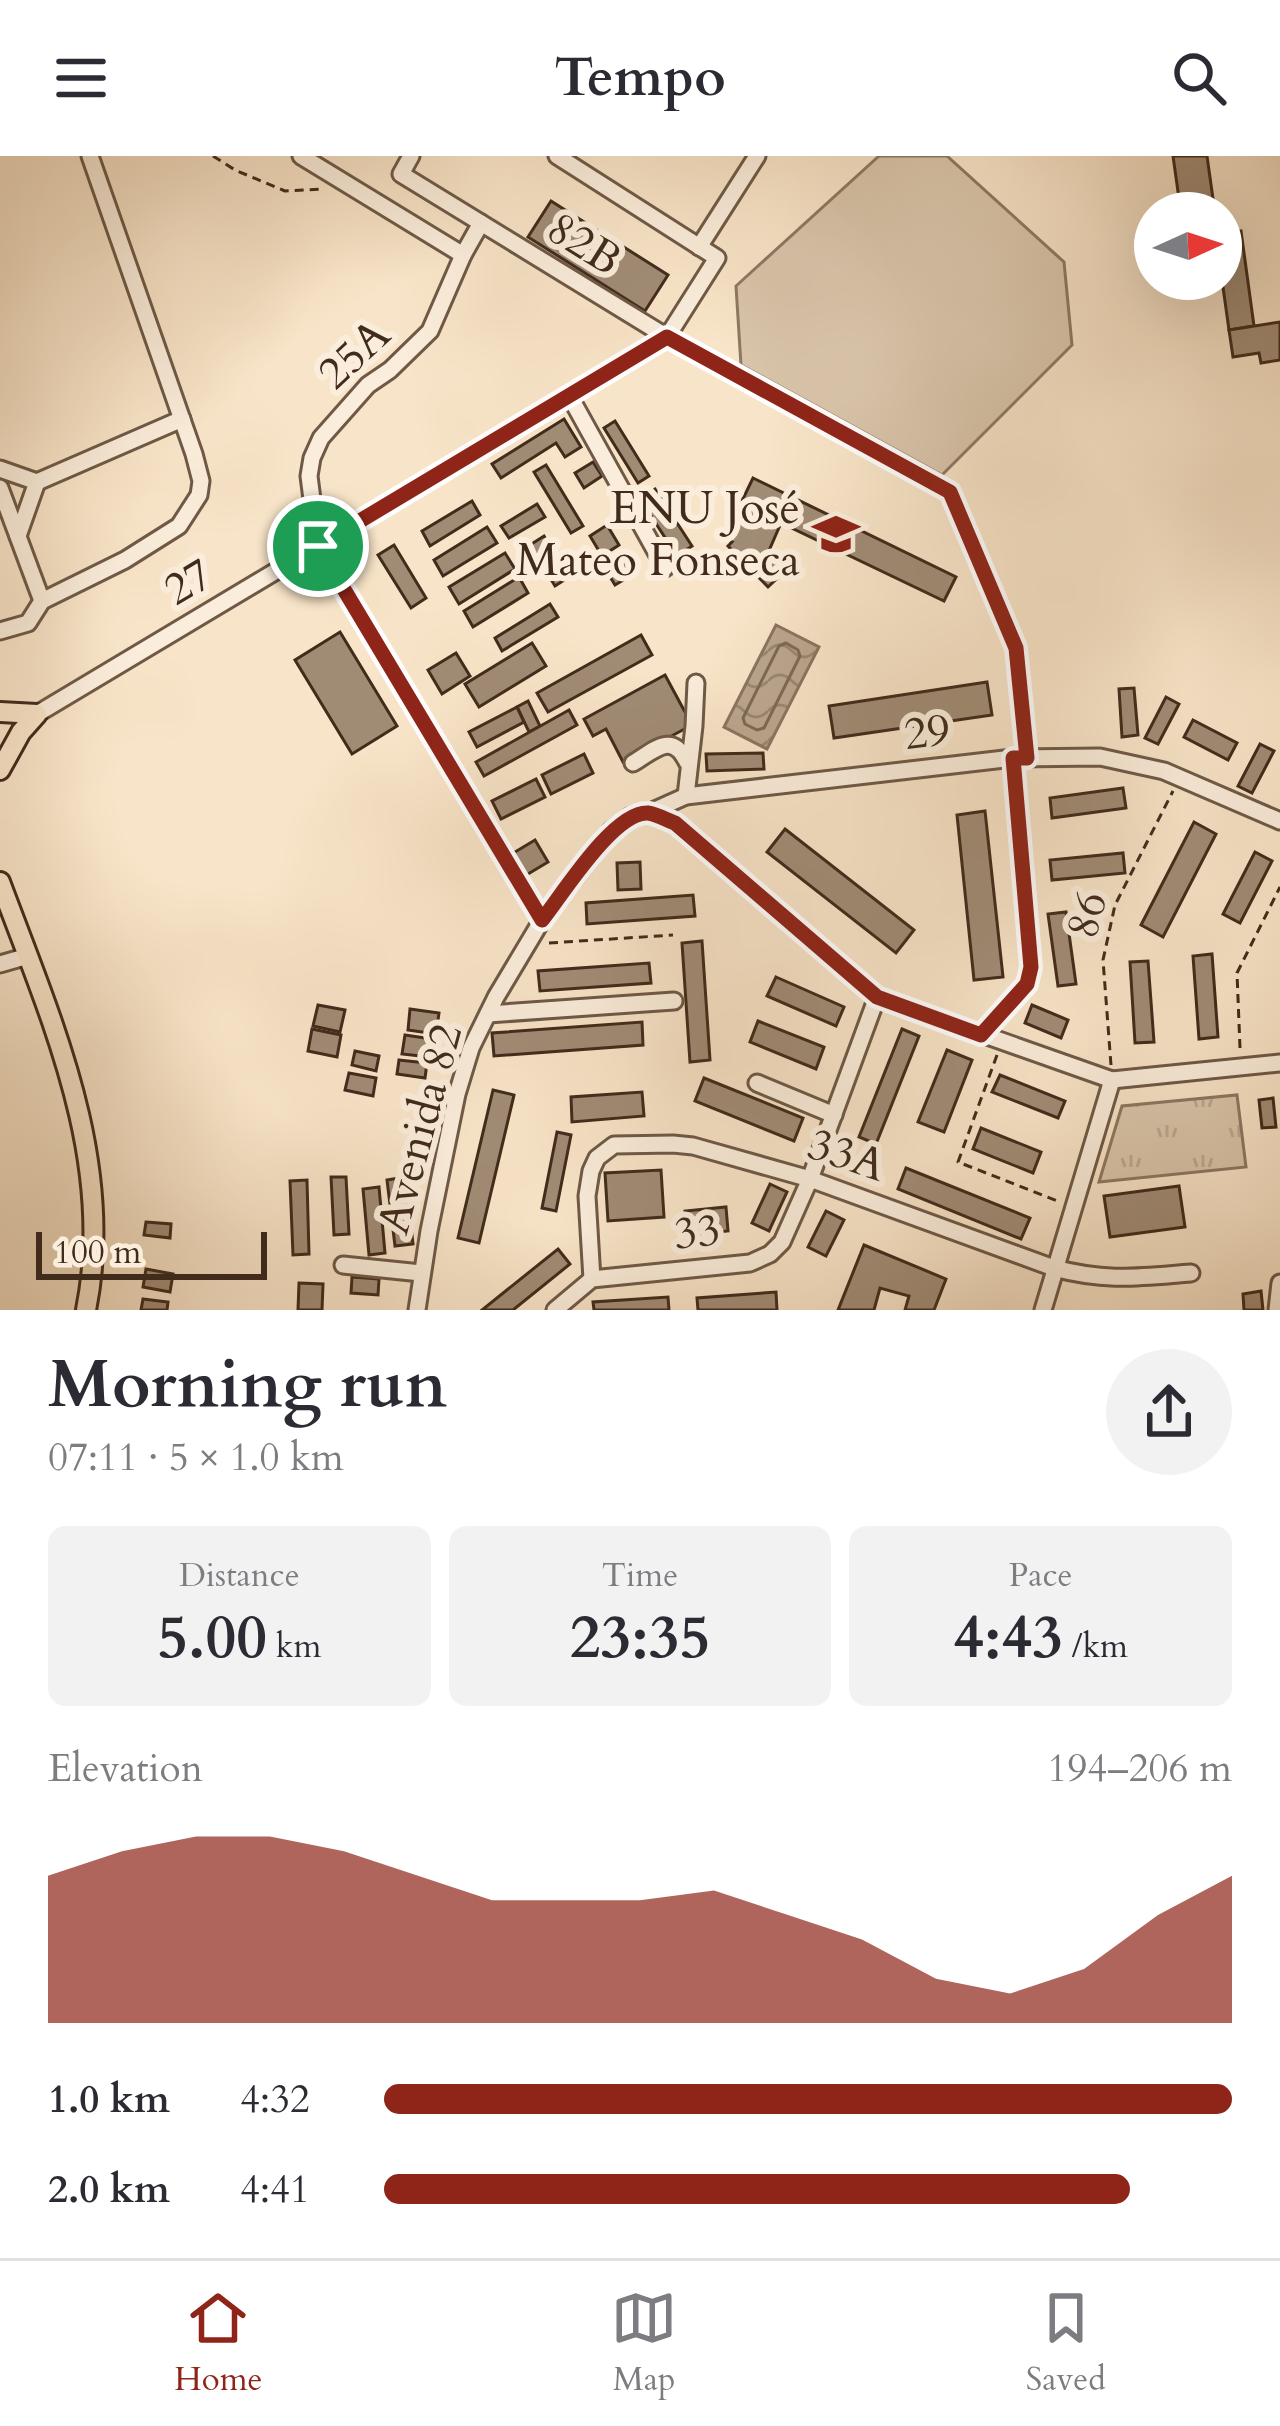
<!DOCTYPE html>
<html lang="en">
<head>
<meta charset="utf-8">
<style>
  :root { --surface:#fff; --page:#f2f2f3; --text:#2b2b33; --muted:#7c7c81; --line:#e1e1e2; --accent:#8f2418 }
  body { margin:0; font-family:Cardo,serif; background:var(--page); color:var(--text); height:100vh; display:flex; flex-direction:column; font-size:45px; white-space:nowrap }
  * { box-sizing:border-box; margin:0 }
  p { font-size:39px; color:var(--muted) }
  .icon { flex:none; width:66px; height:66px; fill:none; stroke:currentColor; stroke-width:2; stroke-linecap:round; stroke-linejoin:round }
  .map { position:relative; height:1154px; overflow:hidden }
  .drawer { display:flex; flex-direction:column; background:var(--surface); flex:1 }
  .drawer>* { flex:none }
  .needle { width:78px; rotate:87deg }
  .fabs { position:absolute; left:1134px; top:36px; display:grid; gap:24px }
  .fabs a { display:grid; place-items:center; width:108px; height:108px; border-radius:50%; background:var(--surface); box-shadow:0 12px 48px #0002; font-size:60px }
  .scale { position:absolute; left:36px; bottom:30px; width:231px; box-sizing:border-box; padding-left:12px; border:6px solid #412b1b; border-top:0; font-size:33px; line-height:42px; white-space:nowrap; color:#412b1b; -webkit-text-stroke:9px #faeddb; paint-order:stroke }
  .pin { position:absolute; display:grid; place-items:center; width:102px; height:102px; color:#fff; margin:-51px; border:6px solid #fff; border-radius:50%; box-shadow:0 3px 12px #0007 }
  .round { display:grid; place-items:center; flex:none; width:126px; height:126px; border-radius:63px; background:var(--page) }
  .head { display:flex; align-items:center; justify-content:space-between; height:204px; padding:0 48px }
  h1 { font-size:66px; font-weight:700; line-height:90px }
  .metrics { display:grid; grid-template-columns:repeat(3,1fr); gap:18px; height:204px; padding:12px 48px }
  .metrics div { display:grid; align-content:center; border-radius:18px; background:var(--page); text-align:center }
  .metrics b { font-size:60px; font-weight:700 }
  .metrics small { font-size:33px; font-weight:400 }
  .metrics p { font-size:33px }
  .chart { height:336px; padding:24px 48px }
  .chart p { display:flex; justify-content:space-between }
  .chart svg { width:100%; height:216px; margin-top:12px; fill:var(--accent); opacity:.7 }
  ul { padding:0 48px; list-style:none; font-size:39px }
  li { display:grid; grid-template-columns:192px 144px 1fr; align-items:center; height:90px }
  li i { height:30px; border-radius:15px; background:var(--accent) }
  header { display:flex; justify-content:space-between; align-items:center; height:156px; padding:0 48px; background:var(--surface); font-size:54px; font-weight:700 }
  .menu { display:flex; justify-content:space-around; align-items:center; height:168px; border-top:3px solid var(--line); background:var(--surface); font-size:33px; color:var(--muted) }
  .menu a { display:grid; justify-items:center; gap:6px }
  .menu .current { color:var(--accent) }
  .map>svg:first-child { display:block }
</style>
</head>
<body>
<header><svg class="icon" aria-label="menu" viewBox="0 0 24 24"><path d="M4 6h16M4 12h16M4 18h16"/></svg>Tempo<svg class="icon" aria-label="search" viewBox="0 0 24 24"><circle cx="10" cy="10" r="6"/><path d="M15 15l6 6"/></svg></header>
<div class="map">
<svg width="1280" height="1154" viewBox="0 0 1280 1154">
  <defs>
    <pattern id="park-tufts" width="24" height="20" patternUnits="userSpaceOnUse" patternTransform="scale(3)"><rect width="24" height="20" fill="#d9c5ab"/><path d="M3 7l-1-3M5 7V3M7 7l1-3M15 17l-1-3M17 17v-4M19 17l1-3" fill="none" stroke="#bba993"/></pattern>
    <pattern id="water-waves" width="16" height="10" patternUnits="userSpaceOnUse" patternTransform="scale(3)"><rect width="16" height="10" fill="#baa58d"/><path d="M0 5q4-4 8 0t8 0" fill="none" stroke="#998772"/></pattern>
  </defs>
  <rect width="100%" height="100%" fill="#f8e4c8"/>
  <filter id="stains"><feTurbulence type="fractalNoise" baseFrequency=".00167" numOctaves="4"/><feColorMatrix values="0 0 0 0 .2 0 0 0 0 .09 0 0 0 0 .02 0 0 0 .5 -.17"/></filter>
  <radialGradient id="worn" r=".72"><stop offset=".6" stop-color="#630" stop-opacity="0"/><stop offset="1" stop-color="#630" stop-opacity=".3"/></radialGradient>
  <!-- park -->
  <polygon fill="url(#park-tufts)" stroke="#8d7863" stroke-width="3" points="1237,939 1246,1011 1099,1026 1122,950"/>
  <!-- pitch -->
  <polygon fill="#d9c5ab" stroke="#8d7863" stroke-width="3" points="879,0 947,0 1064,106 1072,189 942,319 741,209 736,130"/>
  <!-- water -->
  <polygon fill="url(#water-waves)" stroke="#8a745f" stroke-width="3" points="776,469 819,491 767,593 724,571"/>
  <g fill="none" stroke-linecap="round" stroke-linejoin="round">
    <!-- shore -->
    <polygon stroke="#7e6854" stroke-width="3" points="786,487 798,494 800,500 764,572 757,574 745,568 743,562 779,490"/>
  </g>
  <!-- building -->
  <g fill="#a08b75" stroke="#412b1b" stroke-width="3">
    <polygon points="1173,0 1207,0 1215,57 1181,57"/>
    <polygon points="551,45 668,119 645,155 528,81"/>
    <polygon points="1241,75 1254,170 1229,174 1221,117 1221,78"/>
    <polygon points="1280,166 1280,204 1261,207 1259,197 1233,201 1229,174"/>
    <polygon points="564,263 581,291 565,301 556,287 501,322 492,308"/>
    <polygon points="615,265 649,320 638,327 604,272"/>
    <polygon points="593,306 602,320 584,332 575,317"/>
    <polygon points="546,309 583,370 571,377 534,316"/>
    <polygon points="753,322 956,421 944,445 781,367 768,397 785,415 768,431 728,390 732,386 724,382"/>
    <polygon points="655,333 692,390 677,400 640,343"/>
    <polygon points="472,345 480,359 430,390 422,375"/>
    <polygon points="537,348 545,361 509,382 501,370"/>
    <polygon points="607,369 619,389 602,400 590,380"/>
    <polygon points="487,371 497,387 443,420 434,404"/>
    <polygon points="544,380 569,421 555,430 530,389"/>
    <polygon points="394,389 426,442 411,452 378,399"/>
    <polygon points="505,397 515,413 459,448 449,431"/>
    <polygon points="628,401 637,416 615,429 606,414"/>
    <polygon points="519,421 528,437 473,471 464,455"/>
    <polygon points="550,448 558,461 502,495 495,482"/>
    <polygon points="340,476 397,570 352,598 295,504"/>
    <polygon points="641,479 652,499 548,556 537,537"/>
    <polygon points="532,487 546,510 479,551 465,528"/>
    <polygon points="456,497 470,520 442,538 428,514"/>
    <polygon points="665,519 692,569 623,606 606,573 593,580 584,563"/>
    <polygon points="987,526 992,559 834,582 829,550"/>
    <polygon points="1134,532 1138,579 1122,581 1119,533"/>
    <polygon points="1166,541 1179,548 1158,588 1145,582"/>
    <polygon points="528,545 540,570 529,576 517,551"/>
    <polygon points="517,551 524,566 477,591 469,576"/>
    <polygon points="569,554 577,569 484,620 476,606"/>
    <polygon points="1193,564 1237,587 1228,604 1184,581"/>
    <polygon points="1260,588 1274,595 1252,637 1238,630"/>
    <polygon points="763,597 764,613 707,615 706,598"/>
    <polygon points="584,598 593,617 551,638 542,619"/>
    <polygon points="536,623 545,641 501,663 492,645"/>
    <polygon points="1123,632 1126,652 1052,662 1050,642"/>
    <polygon points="985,655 1003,821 974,824 957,659"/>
    <polygon points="1194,666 1216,678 1163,781 1141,769"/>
    <polygon points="785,673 914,774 896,797 767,696"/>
    <polygon points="535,684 548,706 523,721 510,699"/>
    <polygon points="1255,696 1272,705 1240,767 1223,758"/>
    <polygon points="1123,697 1125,717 1052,724 1050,704"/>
    <polygon points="640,706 641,733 618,734 617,707"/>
    <polygon points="693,739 695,760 587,768 586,747"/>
    <polygon points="1066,756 1076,828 1058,830 1048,758"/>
    <polygon points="702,785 710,904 690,906 682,787"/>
    <polygon points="1212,798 1218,881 1199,883 1193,800"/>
    <polygon points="1148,805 1154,886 1135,887 1130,806"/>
    <polygon points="649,807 651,827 540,835 538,815"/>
    <polygon points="776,821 844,851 836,870 767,840"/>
    <polygon points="318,849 345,854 340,876 313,870"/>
    <polygon points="1032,849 1068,864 1061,882 1025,867"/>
    <polygon points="410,853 439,857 436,878 408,874"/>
    <polygon points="758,865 824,891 816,913 750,886"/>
    <polygon points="642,866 643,889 494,900 492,877"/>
    <polygon points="312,873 341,879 337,901 308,895"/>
    <polygon points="902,873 919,880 876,988 859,981"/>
    <polygon points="405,879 432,883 430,901 402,898"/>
    <polygon points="947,894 972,904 944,976 918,966"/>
    <polygon points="355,895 379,900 376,915 352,909"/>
    <polygon points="399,904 427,907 425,922 397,918"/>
    <polygon points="349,917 376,922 373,940 345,934"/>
    <polygon points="1000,919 1065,945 1058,962 992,936"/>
    <polygon points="704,922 803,962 794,985 695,945"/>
    <polygon points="493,934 514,939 479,1087 458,1082"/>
    <polygon points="642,936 644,960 572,966 571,941"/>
    <polygon points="1273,942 1276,971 1262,972 1259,944"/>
    <polygon points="981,972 1041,996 1033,1017 973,993"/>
    <polygon points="557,976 571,979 556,1055 542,1052"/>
    <polygon points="906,1012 1030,1062 1021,1083 898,1033"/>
    <polygon points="661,1014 664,1061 608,1065 605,1017"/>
    <polygon points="331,1021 346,1021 349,1078 334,1079"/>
    <polygon points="405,1021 413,1088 395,1090 387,1024"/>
    <polygon points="307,1024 309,1098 293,1099 290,1025"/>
    <polygon points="770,1028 787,1036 769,1075 752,1067"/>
    <polygon points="1179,1030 1185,1071 1110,1081 1104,1040"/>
    <polygon points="379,1031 385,1097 369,1099 363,1033"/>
    <polygon points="726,1051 728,1075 688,1079 685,1055"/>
    <polygon points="826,1055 844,1064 826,1100 808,1091"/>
    <polygon points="146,1066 171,1068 170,1082 144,1079"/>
    <polygon points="864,1089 946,1123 934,1154 905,1154 909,1140 880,1132 874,1154 838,1154"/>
    <polygon points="558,1093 570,1108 513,1154 482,1154"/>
    <polygon points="146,1113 173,1118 170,1136 143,1131"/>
    <polygon points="352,1121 379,1123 378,1139 351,1137"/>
    <polygon points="299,1127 323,1128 322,1154 298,1154"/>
    <polygon points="1261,1135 1263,1154 1244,1154 1243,1138"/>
    <polygon points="776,1136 777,1154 698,1154 697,1142"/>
    <polygon points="668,1141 669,1154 594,1154 593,1146"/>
    <polygon points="143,1143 168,1146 167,1154 141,1154"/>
  </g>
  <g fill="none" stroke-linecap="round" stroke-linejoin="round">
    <defs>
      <g id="minor">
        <polyline points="301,0 463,99"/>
        <polyline points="411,0 401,18 667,181"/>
        <polyline points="481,67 463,99 430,175 390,214 368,229 321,282 312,302 309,320 318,390 542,764"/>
        <polyline points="699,91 757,0"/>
        <polyline points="569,239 665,412"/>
        <polyline points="0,313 37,326 18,380"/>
        <polyline points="37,326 182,263"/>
        <polyline points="0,332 42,445"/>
        <polyline points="0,475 28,467 42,445 125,404 179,370 199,339 201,325 194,298 90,0"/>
        <polyline points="37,558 667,181 717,102 557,0"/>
        <path d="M633,607C655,594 672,575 687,606"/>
        <polyline points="686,640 694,570 696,527"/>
        <polyline points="648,657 675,667 877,841 1112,924 1280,907"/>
        <polyline points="0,808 28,800"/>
        <polyline points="488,858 674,845"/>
        <polyline points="981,879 1027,828 1031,811 1013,602"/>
        <polyline points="757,927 834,959"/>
        <polyline points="343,1109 421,1117"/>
        <path d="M592,1123L587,1040L591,1015L597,1002L614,989L673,988L693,990L810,1023L1054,1112C1107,1126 1138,1121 1191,1117"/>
        <polyline points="417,1154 429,1075 457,938 471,892 496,841 542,764 611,675 631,660 648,657 686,640 1013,602 1100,601 1164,615 1280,665"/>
        <polyline points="555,1154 592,1123 750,1107 770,1098 782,1086 810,1023 877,841"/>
        <polyline points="1043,1154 1112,924"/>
        <polyline points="1277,1154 1280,1127"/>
      </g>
      <g id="major">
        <polyline points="0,556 37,558 21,576 0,614"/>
        <path d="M0,726C51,863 116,1005 86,1154"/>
      </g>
    </defs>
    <!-- minor casing -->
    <use href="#minor" stroke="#6f5946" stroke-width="21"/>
    <!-- major casing -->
    <use href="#major" stroke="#412b1b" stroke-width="24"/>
    <!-- path -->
    <g stroke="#412b1b" stroke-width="3" stroke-dasharray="9 6" stroke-linecap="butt">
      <polyline points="213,0 235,14 285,35 323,33"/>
      <polyline points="681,189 950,336 1016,492 1026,588"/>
      <polyline points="549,787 673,779"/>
      <polyline points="1240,892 1237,817 1280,731"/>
      <polyline points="997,899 958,1006 1060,1046"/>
      <polyline points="1111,909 1103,804 1115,749 1173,635"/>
    </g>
    <!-- minor -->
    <use href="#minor" stroke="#faeddb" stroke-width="15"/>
    <!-- major -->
    <use href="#major" stroke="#f8e4c8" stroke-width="18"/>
  </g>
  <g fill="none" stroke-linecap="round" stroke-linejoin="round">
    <defs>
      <path id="route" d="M667,181L950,336L1016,492L1027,602H1013L1031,811L1027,828L981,879L877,841L675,667C667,664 656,658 648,657C614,655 562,739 542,764L318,390Z"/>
    </defs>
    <!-- route casing -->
    <use href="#route" stroke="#fff" stroke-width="24"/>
    <!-- route -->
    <use href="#route" stroke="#8f2418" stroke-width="15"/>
  </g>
  <!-- icons -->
  <defs>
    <symbol id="school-bare" viewBox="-9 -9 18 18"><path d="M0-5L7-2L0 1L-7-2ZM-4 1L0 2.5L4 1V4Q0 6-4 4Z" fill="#8f2418" stroke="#faeddb" stroke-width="2.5" paint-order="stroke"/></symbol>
  </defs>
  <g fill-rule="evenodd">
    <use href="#school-bare" x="803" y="345" width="66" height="66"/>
  </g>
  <g text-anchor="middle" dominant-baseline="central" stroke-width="12" stroke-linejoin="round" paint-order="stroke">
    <!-- street labels -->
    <g font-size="45" fill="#412b1b" stroke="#faeddb">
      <text transform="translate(584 88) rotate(32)">82B</text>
      <text transform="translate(354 198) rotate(-43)">25A</text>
      <text transform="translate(188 426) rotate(-31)">27</text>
      <text transform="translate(927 576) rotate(-7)">29</text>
      <text transform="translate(1087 759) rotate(-75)">86</text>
      <text transform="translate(420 973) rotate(-75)">Avenida 82</text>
      <text transform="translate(847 999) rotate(19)">33A</text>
      <text transform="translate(697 1076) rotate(-6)">33</text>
    </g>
    <!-- poi labels -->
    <g font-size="45" fill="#412b1b" stroke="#faeddb" text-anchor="end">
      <text x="800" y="352">ENU José<tspan x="800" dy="52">Mateo Fonseca</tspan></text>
    </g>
  </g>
  <rect width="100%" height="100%" filter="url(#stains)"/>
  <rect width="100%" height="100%" fill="url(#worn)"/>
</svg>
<div class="fabs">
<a><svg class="needle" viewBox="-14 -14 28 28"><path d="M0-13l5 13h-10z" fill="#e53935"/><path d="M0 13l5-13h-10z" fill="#7c7c81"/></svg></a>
</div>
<div class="scale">100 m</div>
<div class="pin" style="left:318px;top:390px;background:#1e9e55"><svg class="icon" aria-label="arrive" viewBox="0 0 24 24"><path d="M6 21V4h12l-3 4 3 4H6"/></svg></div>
</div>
<section class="drawer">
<div class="head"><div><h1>Morning run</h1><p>07:11 · 5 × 1.0 km</p></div><a class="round"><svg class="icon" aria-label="share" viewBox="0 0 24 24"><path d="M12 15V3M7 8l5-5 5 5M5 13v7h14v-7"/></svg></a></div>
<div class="metrics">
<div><p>Distance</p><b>5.00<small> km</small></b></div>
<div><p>Time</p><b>23:35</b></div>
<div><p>Pace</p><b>4:43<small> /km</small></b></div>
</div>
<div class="chart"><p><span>Elevation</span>194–206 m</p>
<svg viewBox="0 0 160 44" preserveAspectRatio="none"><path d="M0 44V14L10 9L20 6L30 6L40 9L50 14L60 19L70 19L80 19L90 17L100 22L110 27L120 35L130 38L140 33L150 22L160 14V44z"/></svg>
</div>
<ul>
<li><b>1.0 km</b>4:32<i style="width:100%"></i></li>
<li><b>2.0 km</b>4:41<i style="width:88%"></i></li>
</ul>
</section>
<nav class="menu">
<a class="current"><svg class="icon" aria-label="home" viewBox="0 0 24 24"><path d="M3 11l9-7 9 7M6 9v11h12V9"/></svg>Home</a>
<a><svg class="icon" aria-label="map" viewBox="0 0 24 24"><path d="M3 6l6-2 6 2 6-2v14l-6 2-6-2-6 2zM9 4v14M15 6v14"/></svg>Map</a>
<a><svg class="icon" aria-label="saved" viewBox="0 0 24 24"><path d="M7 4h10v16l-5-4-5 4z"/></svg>Saved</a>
</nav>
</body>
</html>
